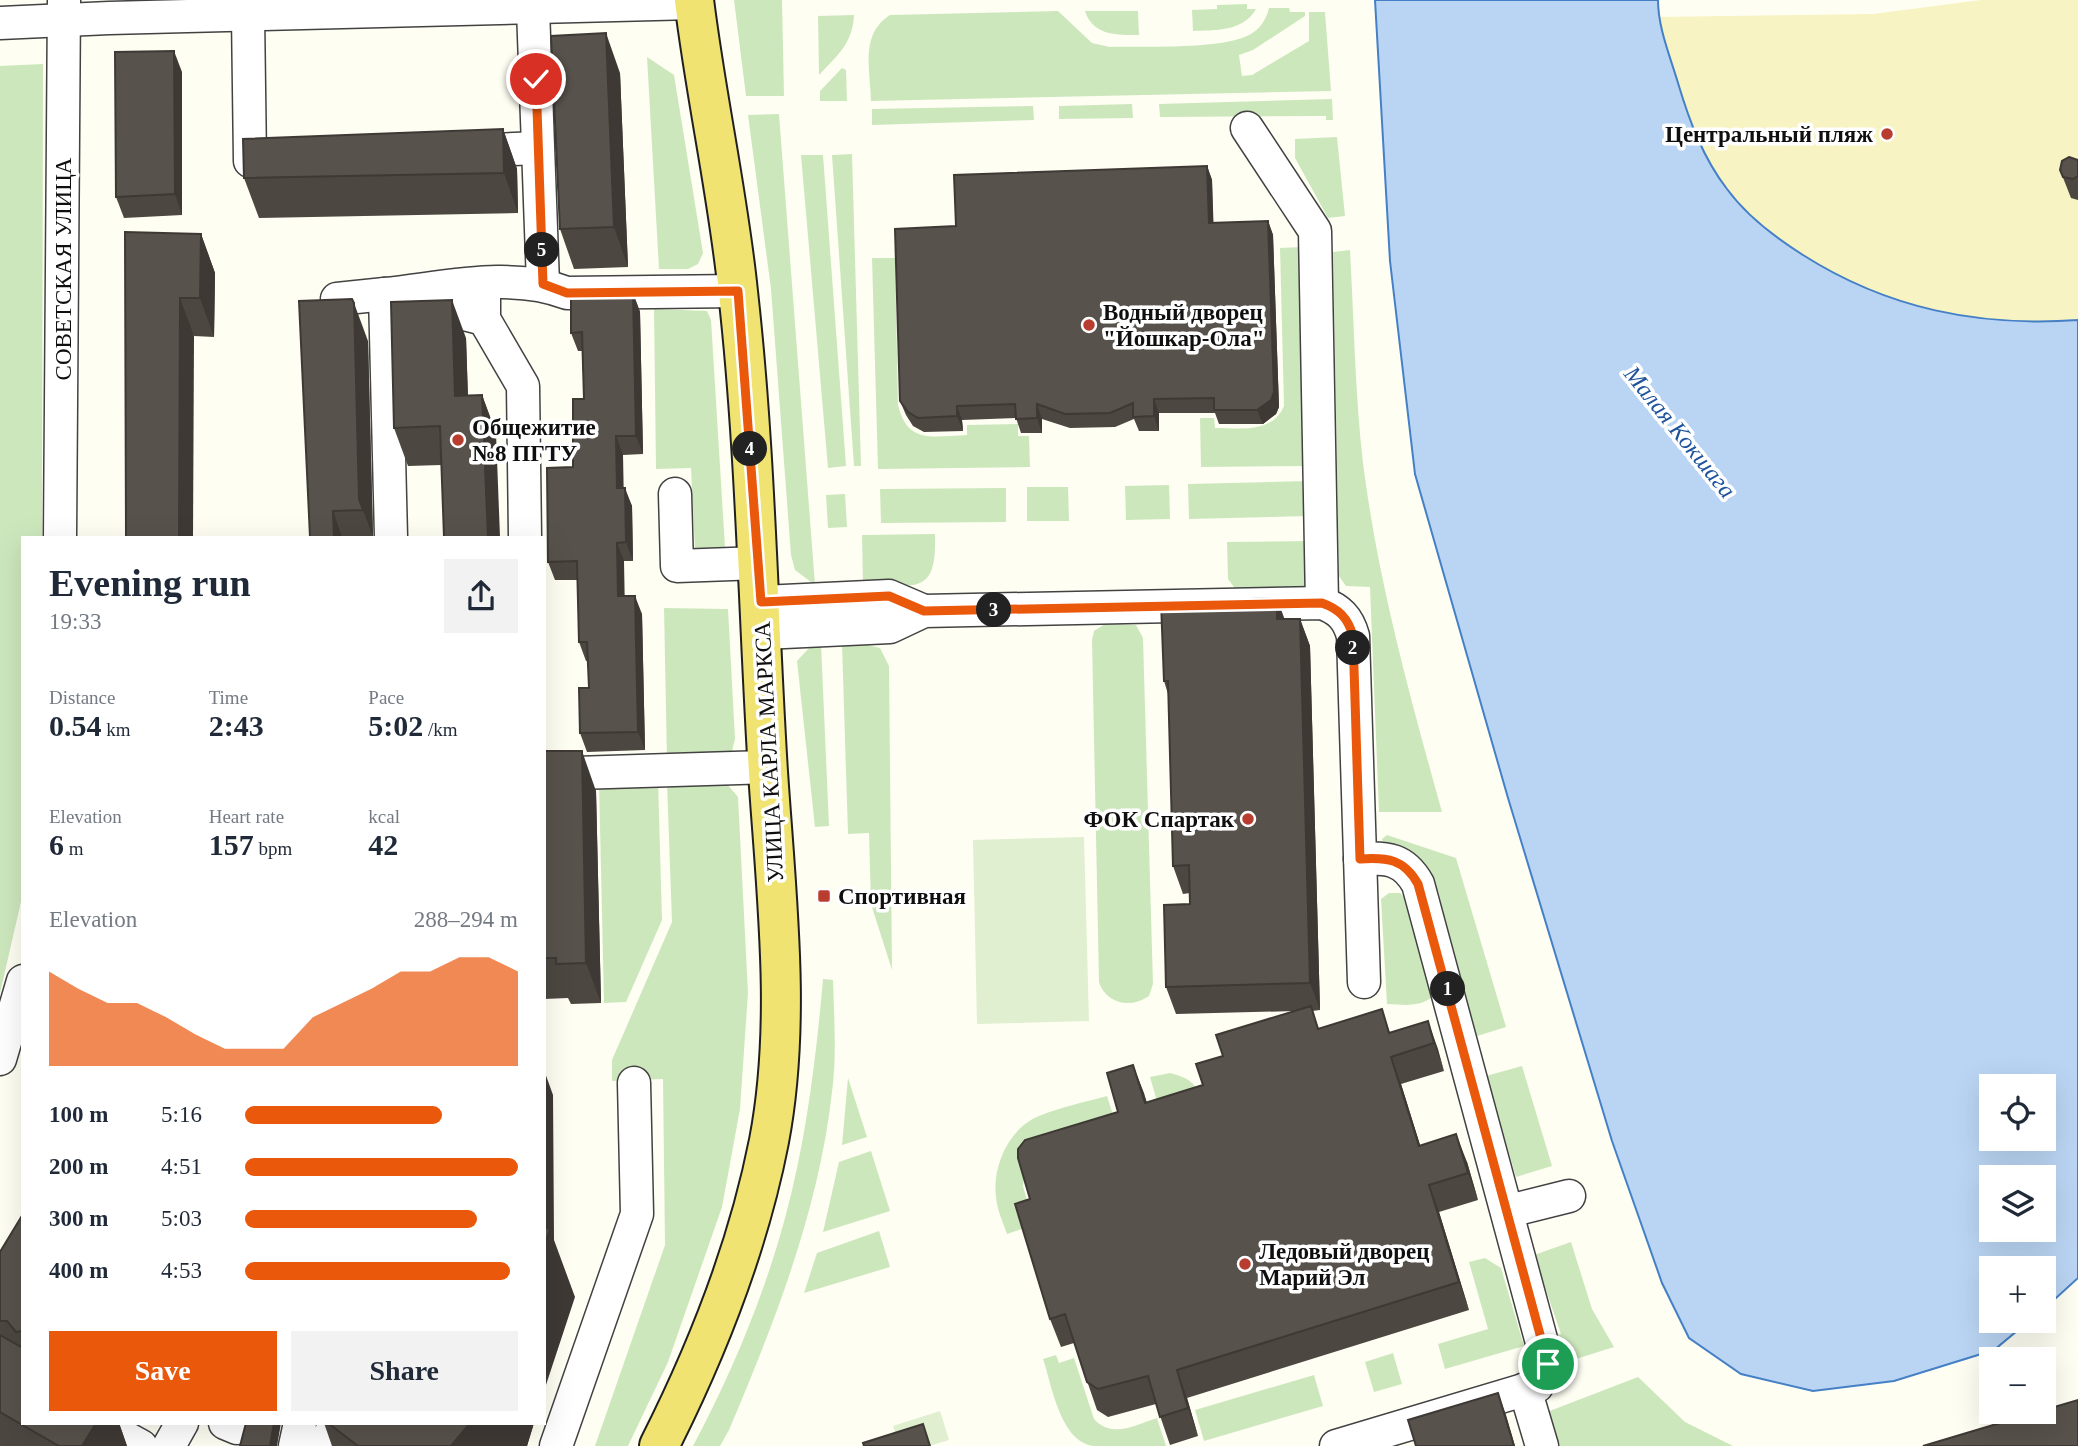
<!DOCTYPE html>
<html lang="en">
<head>
<meta charset="utf-8">
<style>
  :root { --surface:#fff; --page:#f2f2f3; --text:#1f2937; --muted:#747a83; --accent:#ea580c }
  body { margin:0; font-family:Georgia,serif; background:var(--page); color:var(--text); height:100vh; display:flex; flex-direction:column; font-size:26px; white-space:nowrap }
  * { box-sizing:border-box; margin:0 }
  p { font-size:23px; color:var(--muted) }
  .icon { flex:none; width:38px; height:38px; fill:none; stroke:currentColor; stroke-width:2; stroke-linecap:round; stroke-linejoin:round }
  .map { position:relative; flex:1; overflow:hidden }
  .drawer { position:absolute; left:21px; top:536px; width:525px; height:889px; display:flex; flex-direction:column; background:var(--surface); border-radius:0px; box-shadow:0 7px 28px #0002 }
  .drawer>* { flex:none }
  .fabs { position:absolute; left:1979px; top:1074px; display:grid; gap:14px }
  .fabs a { display:grid; place-items:center; width:77px; height:77px; border-radius:0px; background:var(--surface); box-shadow:0 7px 28px #0002; font-size:35px }
  .pin { position:absolute; display:grid; place-items:center; width:60px; height:60px; color:#fff; margin:-30px; border:4px solid #fff; border-radius:50%; box-shadow:0 2px 7px #0007 }
  .km { position:absolute; width:35px; height:35px; margin:-18px; border-radius:50%; background:#222; color:#fff; font-size:19px; line-height:35px; text-align:center }
  .round { display:grid; place-items:center; flex:none; width:74px; height:74px; border-radius:0px; background:var(--page) }
  .summary { display:flex; align-items:center; justify-content:space-between; height:119px; padding:0 28px }
  h1 { font-size:38px; font-weight:600; line-height:52px }
  .stats { display:grid; grid-template-columns:repeat(3,1fr); gap:10px; height:119px; padding:7px 28px }
  .stats div { display:grid; align-content:center }
  .stats b { font-size:30px; font-weight:600 }
  .stats small { font-size:19px; font-weight:400 }
  .stats p { font-size:19px }
  .chart { height:196px; padding:14px 28px }
  .chart p { display:flex; justify-content:space-between }
  .chart svg { width:100%; height:126px; margin-top:7px; fill:var(--accent); opacity:.7 }
  .action { display:flex; gap:14px; margin-top:auto; padding:14px 28px }
  .action a { flex:1; height:80px; border-radius:0px; background:var(--accent); color:#fff; font-size:28px; font-weight:600; line-height:80px; text-align:center }
  .action a+a { background:var(--page); color:var(--text) }
  ul { padding:0 28px; list-style:none; font-size:23px }
  li { display:grid; grid-template-columns:112px 84px 1fr; align-items:center; height:52px }
  li i { height:18px; border-radius:9px; background:var(--accent) }
  .map>svg:first-child { display:block }
</style>
</head>
<body>
<div class="map">
<svg width="2078" height="1446" viewBox="0 0 2078 1446">
  <rect width="100%" height="100%" fill="#fefef3"/>
  <!-- green -->
  <g fill="#cde7bd">
    <polygon points="734,0 782,0 784,96 746,96"/>
    <path d="M1247,4V9H1256C1243,32 1215,30 1193,31L1192,10L1217,9V5Z"/>
    <path d="M1269,8H1289L1290,12H1305V16L1253,50L1239,55L1242,76L1252,75L1309,41V12H1325L1331,91L871,101C870,69 860,34 890,15L1058,11L1092,43L1110,47C1144,46 1223,50 1251,34C1260,29 1267,18 1269,8Z"/>
    <path d="M1085,11H1138L1139,35C1117,35 1093,36 1085,11Z"/>
    <path d="M854,15C853,43 837,56 819,75L818,16Z"/>
    <polygon points="647,57 674,75 703,253 698,264 688,269 659,269"/>
    <polygon points="43,64 42,537 23,537 23,893 0,993 0,66"/>
    <polygon points="842,68 846,70 847,101 820,101 820,91"/>
    <polygon points="1332,99 1333,120 1326,120 1326,116 1160,117 1159,104"/>
    <polygon points="1132,104 1133,118 1059,119 1059,106"/>
    <polygon points="1033,106 1034,120 872,125 872,109"/>
    <polygon points="779,114 815,585 795,570 791,555 771,289 748,115"/>
    <polygon points="1337,137 1345,216 1328,218 1295,158 1295,139"/>
    <polygon points="852,154 861,466 854,466 832,155"/>
    <polygon points="801,155 823,155 846,466 828,468"/>
    <path d="M1303,247L1308,466L1201,467L1200,418H1214L1215,428C1241,428 1272,434 1284,406L1280,248Z"/>
    <path d="M1350,250C1354,321 1355,393 1363,463C1378,582 1410,697 1442,812H1379L1370,587L1346,586L1339,576L1333,252Z"/>
    <path d="M872,258H895L898,405C908,445 933,436 967,435V425L1018,424V436H1029L1030,467L878,469Z"/>
    <polygon points="654,309 707,311 711,320 725,547 718,559 701,558 695,549 691,468 656,469"/>
    <polygon points="1307,481 1308,516 1189,519 1188,484"/>
    <polygon points="1169,485 1170,519 1126,520 1125,486"/>
    <polygon points="1027,487 1068,487 1069,521 1027,521"/>
    <polygon points="1006,488 1006,522 881,523 880,489"/>
    <polygon points="845,494 847,527 828,528 826,495"/>
    <path d="M935,534C937,597 916,585 863,585L862,535Z"/>
    <polygon points="1311,541 1308,582 1298,591 1237,591 1228,579 1227,542"/>
    <polygon points="664,608 728,609 735,739 732,751 725,757 667,761"/>
    <path d="M1105,624L1136,625L1143,638L1153,984L1149,996C1131,1009 1106,1004 1099,982L1092,640L1094,631Z"/>
    <polygon points="813,644 821,644 829,826 815,827 797,661"/>
    <polygon points="842,644 863,644 880,648 889,666 892,970 871,904 869,833 848,834"/>
    <polygon points="658,780 662,920 626,1002 604,1003 599,782"/>
    <polygon points="667,782 726,783 738,797 748,993 740,1109 722,1207 668,1362 628,1446 595,1446 665,1245 663,1079 612,1081 612,1060 672,922"/>
    <polygon points="1387,835 1456,858 1506,1027 1474,1037 1423,862 1384,846 1382,839"/>
    <path d="M1389,893H1400L1408,900L1437,992C1424,1008 1406,1005 1387,1004L1381,899Z"/>
    <path d="M823,979L833,980C834,1017 837,1055 832,1092C819,1210 775,1321 729,1430L720,1446H693C731,1375 764,1296 785,1218C806,1141 816,1059 823,979Z"/>
    <polygon points="1522,1066 1552,1166 1516,1177 1486,1076"/>
    <path d="M1170,1073C1196,1080 1197,1086 1204,1110L1163,1122L1150,1077Z"/>
    <polygon points="848,1078 867,1137 842,1145"/>
    <path d="M1107,1096L1120,1137L1024,1177L1023,1186L1034,1225L1007,1234C1003,1222 997,1210 996,1197C992,1166 1009,1128 1039,1116C1061,1107 1085,1102 1107,1096Z"/>
    <polygon points="871,1151 890,1211 823,1232 839,1162"/>
    <polygon points="879,1231 890,1267 804,1293 817,1253"/>
    <polygon points="1571,1242 1592,1309 1614,1347 1560,1364 1551,1337 1561,1334 1534,1255"/>
    <polygon points="1485,1258 1501,1268 1524,1346 1445,1369 1438,1344 1488,1329 1469,1262"/>
    <polygon points="1393,1353 1402,1384 1374,1392 1365,1362"/>
    <path d="M1056,1355L1059,1363L1074,1358L1094,1419C1112,1439 1135,1425 1157,1418L1166,1446C1143,1446 1117,1446 1094,1446C1060,1442 1052,1385 1043,1359Z"/>
    <polygon points="1314,1375 1323,1406 1204,1441 1195,1410"/>
    <polygon points="1638,1377 1685,1422 1733,1446 1557,1446 1547,1412"/>
  </g>
  <!-- sand -->
  <path fill="#f7f3c2" d="M1981,0H2078V320C2034,323 1989,324 1945,315C1857,297 1756,244 1710,163C1684,119 1673,66 1658,17L1873,14Z"/>
  <!-- pitch -->
  <g fill="#dfefcf">
    <polygon points="1084,837 1089,1021 977,1024 973,840"/>
    <polygon points="940,1411 949,1440 929,1446 900,1446 893,1426"/>
  </g>
  <!-- water -->
  <path fill="#bad5f3" stroke="#4580c6" stroke-width="2" fill-rule="evenodd" d="M1375,0H1658C1658,28 1670,56 1678,83C1689,120 1703,158 1727,189C1746,215 1776,238 1803,255C1888,309 1979,327 2078,320V1278L2044,1309V1269H1992V1321H2029L1994,1350L1894,1381L1813,1391L1741,1374L1689,1338L1662,1283L1612,1141L1508,798L1415,474L1390,261ZM1992,1087H2044V1139H1992ZM1992,1178H2044V1230H1992Z"/>
  <g fill="none" stroke-linecap="round" stroke-linejoin="round">
    <defs>
      <g id="minor">
        <polyline points="533,9 543,284"/>
        <polyline points="248,15 250,161 271,160"/>
        <polyline points="0,23 109,18 694,3"/>
        <polyline points="1247,128 1315,231 1322,603"/>
        <polyline points="466,151 538,148"/>
        <polyline points="484,284 484,319 523,386 525,537"/>
        <polyline points="337,299 385,294 484,319"/>
        <polyline points="675,494 677,566 759,563"/>
        <polyline points="60,537 64,0"/>
        <path d="M391,537L385,294C444,288 512,271 567,293L738,291"/>
        <polyline points="761,602 889,596 924,611"/>
        <path d="M763,633L890,627L924,611L1322,603C1339,609 1348,618 1353,636L1364,982"/>
        <polyline points="544,774 768,767"/>
        <polyline points="0,1059 23,981"/>
        <polyline points="1509,1211 1569,1196"/>
        <polyline points="1525,1389 1542,1446"/>
        <polyline points="99,1423 141,1446"/>
        <polyline points="225,1423 237,1428 239,1423"/>
        <polyline points="169,1446 182,1423"/>
        <polyline points="295,1446 300,1423"/>
        <polyline points="320,1446 340,1423"/>
        <polyline points="556,1446 637,1214 634,1083"/>
        <path d="M1336,1446L1537,1386L1548,1365L1418,884C1404,859 1387,857 1360,859"/>
      </g>
      <path id="major" d="M659,1446C708,1349 748,1248 769,1141C792,1021 776,893 768,772C758,612 756,452 738,292C728,194 706,98 694,0"/>
    </defs>
    <!-- minor casing -->
    <use href="#minor" stroke="#424242" stroke-width="35"/>
    <!-- major casing -->
    <use href="#major" stroke="#202020" stroke-width="42"/>
    <!-- minor -->
    <use href="#minor" stroke="#fff" stroke-width="32"/>
    <!-- major -->
    <use href="#major" stroke="#f0e371" stroke-width="38"/>
  </g>
  <!-- wall -->
  <g fill="#4c4741">
    <polygon points="182,72 182,215 124,218 116,197"/>
    <polygon points="620,73 628,267 574,269 560,229"/>
    <polygon points="503,129 517,169 518,213 259,218 244,178"/>
    <polygon points="2078,160 2078,200 2071,198 2060,170"/>
    <polygon points="1207,166 1212,180 1213,223 1268,221 1273,235 1279,407 1276,414 1263,424 1219,424 1215,413 1159,413 1159,431 1139,431 1134,419 1115,427 1070,428 1042,419 1042,433 1021,433 1016,418 962,420 963,431 924,432 913,426 906,415 900,401 956,226"/>
    <polygon points="125,232 201,234 215,273 214,337 194,336"/>
    <polygon points="633,293 640,312 643,454 623,455 623,488 632,506 633,561 624,561 624,596 642,614 645,750 587,752 580,733 589,688 588,661 586,661 579,642 578,580 555,580 548,562 573,467 584,399 582,351 578,351 571,333"/>
    <polygon points="466,338 468,396 482,395 496,433 441,465 408,466 394,428"/>
    <polygon points="368,341 373,537 281,537 310,537"/>
    <polygon points="1284,619 1300,619 1310,646 1320,1010 1312,1011 1319,1029 1382,1009 1390,1033 1428,1021 1444,1071 1401,1084 1420,1145 1467,1162 1478,1200 1439,1212 1469,1310 1187,1398 1198,1436 1170,1445 1156,1404 1108,1417 1097,1410 1074,1343 1061,1347 1050,1319 1030,1199 1118,1112 1133,1065 1147,1103 1203,1085 1223,1056 1295,1011 1176,1014 1166,987 1190,904 1190,893 1183,894 1173,866 1168,694 1164,681"/>
    <polygon points="544,751 596,791 601,1003 571,1004 568,998 544,999"/>
    <polygon points="23,1214 23,1423 119,1423 127,1446 0,1446 0,1252"/>
    <polygon points="324,1423 534,1423 527,1446 332,1446"/>
  </g>
  <!-- shaded-wall -->
  <g fill="#3e3935">
    <polygon points="606,33 620,73 628,267 614,227"/>
    <polygon points="174,51 182,72 182,215 175,194"/>
    <polygon points="503,129 517,169 518,213 504,173"/>
    <polygon points="1207,166 1212,180 1214,238 1209,223"/>
    <polygon points="1268,221 1273,235 1279,407 1276,414 1263,424 1257,410"/>
    <polygon points="201,234 215,273 214,337 200,298"/>
    <polygon points="633,293 640,312 643,454 636,436"/>
    <polygon points="180,298 194,336 193,537 179,537"/>
    <polygon points="452,300 466,338 469,434 455,396"/>
    <polygon points="354,303 368,341 373,537 359,499"/>
    <polygon points="482,395 496,433 500,537 488,537"/>
    <polygon points="1154,399 1159,413 1159,431 1154,416"/>
    <polygon points="1037,404 1042,419 1042,433 1037,418"/>
    <polygon points="957,406 962,420 963,431 957,416"/>
    <polygon points="616,436 623,455 624,506 617,488"/>
    <polygon points="625,488 632,506 633,561 626,542"/>
    <polygon points="333,511 342,537 334,537"/>
    <polygon points="617,543 624,561 625,615 618,596"/>
    <polygon points="635,596 642,614 645,750 638,732"/>
    <polygon points="1277,598 1287,626 1277,619"/>
    <polygon points="1300,619 1310,646 1320,1010 1310,983"/>
    <polygon points="582,751 596,791 601,1003 586,963"/>
    <polygon points="1428,1021 1438,1049 1444,1071 1434,1043"/>
    <polygon points="1391,1057 1401,1084 1429,1174 1419,1146"/>
    <polygon points="1133,1065 1144,1093 1155,1131 1145,1103"/>
    <polygon points="544,1070 553,1095 554,1240 575,1297 544,1391"/>
    <polygon points="1456,1134 1467,1162 1478,1200 1468,1173"/>
    <polygon points="1429,1185 1439,1212 1469,1310 1459,1282"/>
    <polygon points="1177,1370 1187,1398 1198,1436 1188,1408"/>
    <polygon points="1498,1393 1506,1415 1515,1446 1514,1446"/>
    <polygon points="96,1423 119,1423 127,1446 82,1446"/>
    <polygon points="274,1423 281,1423 277,1446 270,1446"/>
    <polygon points="470,1423 534,1423 527,1446 451,1446"/>
  </g>
  <!-- building -->
  <g fill="#58524c" stroke="#3e3935" stroke-width="2">
    <polygon points="606,33 614,227 560,229 551,36"/>
    <polygon points="174,51 175,194 116,197 115,52"/>
    <polygon points="503,129 504,173 244,178 243,139"/>
    <polygon points="2069,157 2078,160 2078,176 2073,179 2063,177 2060,170 2062,161"/>
    <polygon points="1207,166 1209,223 1268,221 1274,392 1271,400 1257,410 1214,410 1214,398 1154,399 1154,416 1133,417 1133,403 1110,413 1065,414 1037,404 1037,418 1016,419 1015,404 957,406 957,416 918,418 908,412 900,401 895,229 956,226 954,175"/>
    <polygon points="125,232 201,234 200,298 180,298 179,537 126,537"/>
    <polygon points="633,293 636,436 616,436 617,488 625,488 626,542 617,543 618,596 635,596 638,732 580,733 579,688 589,688 587,642 579,642 577,561 548,562 547,468 573,467 573,399 584,399 582,332 571,333 571,294"/>
    <polygon points="352,299 354,303 359,499 363,510 333,511 334,537 281,537 310,537 299,301"/>
    <polygon points="452,300 455,396 482,395 488,537 444,537 440,426 394,428 391,302"/>
    <polygon points="1277,598 1277,619 1300,619 1310,983 1166,987 1164,905 1190,904 1189,865 1173,866 1168,681 1164,681 1161,602"/>
    <polygon points="544,751 582,751 586,963 556,964 556,958 544,958"/>
    <polygon points="1311,1006 1318,1029 1382,1009 1389,1033 1428,1021 1434,1043 1391,1057 1419,1146 1456,1134 1468,1173 1429,1185 1459,1282 1177,1370 1188,1408 1160,1417 1148,1376 1098,1389 1087,1382 1065,1314 1050,1319 1015,1204 1030,1199 1018,1158 1018,1149 1025,1140 1118,1112 1107,1073 1133,1065 1145,1103 1203,1085 1196,1064 1223,1056 1216,1035"/>
    <polygon points="23,1214 23,1331 16,1332 7,1321 0,1321 0,1252"/>
    <polygon points="544,1227 550,1229 544,1246"/>
    <polygon points="0,1335 23,1348 23,1423 96,1423 82,1446 59,1446 0,1412"/>
    <polygon points="1498,1393 1514,1446 1416,1446 1408,1420"/>
    <polygon points="2078,1400 2078,1446 1923,1446 2037,1412 2044,1412 2044,1410"/>
    <polygon points="246,1423 274,1423 270,1446 240,1446"/>
    <polygon points="328,1423 470,1423 451,1446 358,1446"/>
    <polygon points="923,1424 930,1446 864,1446 863,1443"/>
  </g>
  <g fill="none" stroke-linecap="round" stroke-linejoin="round">
    <defs>
      <path id="route" d="M536,79L543,284L567,293L738,291L761,602L889,596L924,611L1322,603C1339,609 1348,618 1353,636L1360,859C1387,857 1404,859 1418,884L1548,1364"/>
    </defs>
    <!-- route casing -->
    <use href="#route" stroke="#fff" stroke-width="14"/>
    <!-- route -->
    <use href="#route" stroke="#ea580c" stroke-width="9"/>
  </g>
  <!-- markers -->
  <g fill="#b83c2f" stroke="#fff" stroke-width="2.5">
    <circle cx="1887" cy="134" r="7"/>
    <circle cx="1089" cy="325" r="7"/>
    <circle cx="458" cy="440" r="7"/>
    <circle cx="1248" cy="819" r="7"/>
    <rect x="817" y="889" width="14" height="14" rx="3.5"/>
    <circle cx="1245" cy="1264" r="7"/>
  </g>
  <g text-anchor="middle" dominant-baseline="central" stroke-width="7" stroke-linejoin="round" paint-order="stroke">
    <!-- poi labels -->
    <g font-size="23" font-weight="bold" fill="#0f0f0f" stroke="#fff" text-anchor="start">
      <text x="1873" y="134" text-anchor="end">Центральный пляж</text>
      <text x="1103" y="312">Водный дворец<tspan x="1103" dy="26">"Йошкар-Ола"</tspan></text>
      <text x="472" y="427">Общежитие<tspan x="472" dy="26">№8 ПГТУ</tspan></text>
      <text x="1234" y="819" text-anchor="end">ФОК Спартак</text>
      <text x="838" y="896">Спортивная</text>
      <text x="1259" y="1251">Ледовый дворец<tspan x="1259" dy="26">Марий Эл</tspan></text>
    </g>
    <!-- street labels -->
    <g font-size="23" fill="#0f0f0f" stroke="#fff">
      <text transform="translate(63 269) rotate(-90)">СОВЕТСКАЯ УЛИЦА</text>
      <text transform="translate(769 752) rotate(-93)">УЛИЦА КАРЛА МАРКСА</text>
    </g>
    <!-- water labels -->
    <g font-size="24" font-style="italic" fill="#1f539b" stroke="#fff">
      <text transform="translate(1680 432) rotate(51)">Малая Кокшага</text>
    </g>
  </g>
</svg>
<div class="fabs">
<a><svg class="icon" aria-label="locate" viewBox="0 0 24 24"><circle cx="12" cy="12" r="6"/><path d="M12 2v4M12 18v4M2 12h4M18 12h4"/></svg></a>
<a><svg class="icon" aria-label="layers" viewBox="0 0 24 24"><path d="M12 4l9 5-9 5-9-5zM3 14l9 5 9-5"/></svg></a>
<a>+</a>
<a>−</a>
</div>
<div class="pin" style="left:1548px;top:1364px;background:#1e9e55"><svg class="icon" aria-label="arrive" viewBox="0 0 24 24"><path d="M6 21V4h12l-3 4 3 4H6"/></svg></div>
<div class="pin" style="left:536px;top:79px;background:#d93025"><svg class="icon" aria-label="check" viewBox="0 0 24 24"><path d="M5 12l5 5 9-10"/></svg></div>
<b class="km" style="left:1448px;top:989px">1</b>
<b class="km" style="left:1353px;top:648px">2</b>
<b class="km" style="left:994px;top:610px">3</b>
<b class="km" style="left:750px;top:449px">4</b>
<b class="km" style="left:542px;top:250px">5</b>
<section class="drawer">
<div class="summary"><div><h1>Evening run</h1><p>19:33</p></div><a class="round"><svg class="icon" aria-label="share" viewBox="0 0 24 24"><path d="M12 15V3M7 8l5-5 5 5M5 13v7h14v-7"/></svg></a></div>
<div class="stats">
<div><p>Distance</p><b>0.54<small> km</small></b></div>
<div><p>Time</p><b>2:43</b></div>
<div><p>Pace</p><b>5:02<small> /km</small></b></div>
</div>
<div class="stats">
<div><p>Elevation</p><b>6<small> m</small></b></div>
<div><p>Heart rate</p><b>157<small> bpm</small></b></div>
<div><p>kcal</p><b>42</b></div>
</div>
<div class="chart"><p><span>Elevation</span>288–294 m</p>
<svg viewBox="0 0 160 44" preserveAspectRatio="none"><path d="M0 44V11L10 17L20 22L30 22L40 27L50 33L60 38L70 38L80 38L90 27L100 22L110 17L120 11L130 11L140 6L150 6L160 11V44z"/></svg>
</div>
<ul>
<li><b>100 m</b>5:16<i style="width:72%"></i></li>
<li><b>200 m</b>4:51<i style="width:100%"></i></li>
<li><b>300 m</b>5:03<i style="width:85%"></i></li>
<li><b>400 m</b>4:53<i style="width:97%"></i></li>
</ul>
<div class="action"><a>Save</a><a>Share</a></div>
</section>
</div>
</body>
</html>
